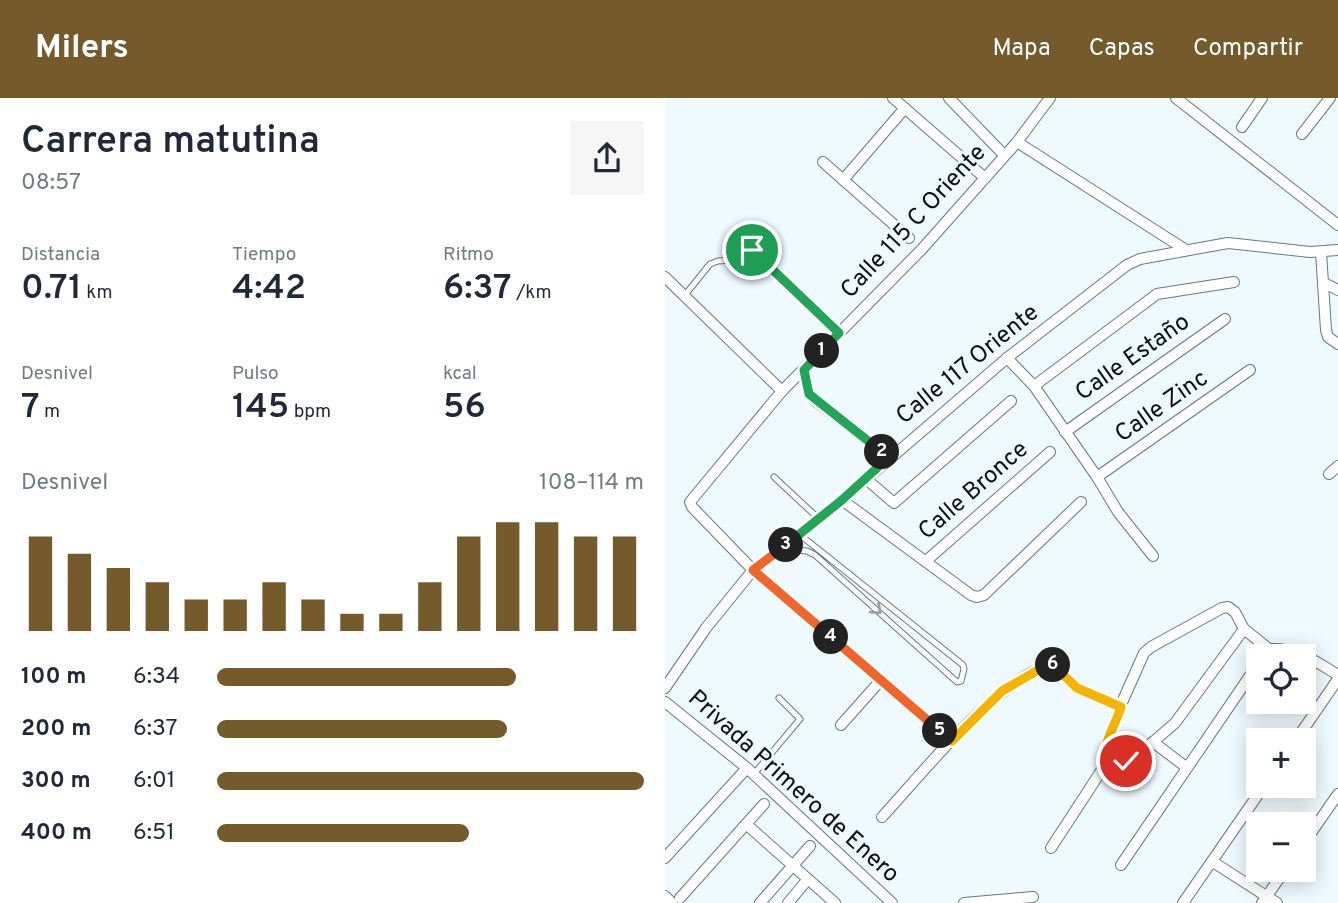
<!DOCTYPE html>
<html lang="es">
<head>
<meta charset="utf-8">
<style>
  :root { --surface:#fff; --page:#f6f6f7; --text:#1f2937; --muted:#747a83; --accent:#755a2c }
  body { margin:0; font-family:Overpass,sans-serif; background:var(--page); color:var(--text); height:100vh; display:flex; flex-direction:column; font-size:26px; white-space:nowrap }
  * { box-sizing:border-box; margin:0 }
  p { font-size:23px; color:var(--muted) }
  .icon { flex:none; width:38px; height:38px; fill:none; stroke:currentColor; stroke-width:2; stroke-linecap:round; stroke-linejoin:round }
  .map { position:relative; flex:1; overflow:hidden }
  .side { display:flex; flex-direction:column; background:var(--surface); width:665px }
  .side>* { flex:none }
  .tools { position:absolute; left:581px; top:546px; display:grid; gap:14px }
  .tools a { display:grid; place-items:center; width:70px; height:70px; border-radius:0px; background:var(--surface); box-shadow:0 4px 18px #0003; font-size:35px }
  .pin { position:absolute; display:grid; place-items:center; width:60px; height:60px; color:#fff; margin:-30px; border:4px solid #fff; border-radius:50%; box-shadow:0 2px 7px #0007 }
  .km { position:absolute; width:35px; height:35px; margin:-18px; border-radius:50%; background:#222; color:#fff; font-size:19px; line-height:35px; text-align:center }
  .round { display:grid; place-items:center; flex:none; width:74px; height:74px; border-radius:0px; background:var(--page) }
  .summary { display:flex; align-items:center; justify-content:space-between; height:119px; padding:0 21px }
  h1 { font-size:38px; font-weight:600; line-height:52px }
  .metrics { display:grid; grid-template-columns:repeat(3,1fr); gap:10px; height:119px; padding:7px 21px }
  .metrics div { display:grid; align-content:center }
  .metrics b { font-size:35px; font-weight:600 }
  .metrics small { font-size:19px; font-weight:400 }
  .metrics p { font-size:19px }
  .chart { height:196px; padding:14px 21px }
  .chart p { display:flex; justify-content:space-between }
  .chart svg { width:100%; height:126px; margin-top:7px; stroke:var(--accent); stroke-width:6 }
  ul { padding:0 21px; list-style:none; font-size:23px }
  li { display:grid; grid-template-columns:112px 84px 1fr; align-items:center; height:52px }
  li i { height:18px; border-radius:9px; background:var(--accent) }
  header { display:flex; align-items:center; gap:42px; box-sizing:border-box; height:98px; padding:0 35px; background:var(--accent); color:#fff }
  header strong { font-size:33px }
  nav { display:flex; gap:38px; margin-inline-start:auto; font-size:24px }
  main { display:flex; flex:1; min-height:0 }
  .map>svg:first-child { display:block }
</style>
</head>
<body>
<header>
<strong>Milers</strong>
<nav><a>Mapa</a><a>Capas</a><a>Compartir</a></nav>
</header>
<main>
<section class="side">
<div class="summary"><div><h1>Carrera matutina</h1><p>08:57</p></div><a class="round"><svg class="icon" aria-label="share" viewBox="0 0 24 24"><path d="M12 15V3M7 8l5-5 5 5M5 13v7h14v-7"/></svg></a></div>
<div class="metrics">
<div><p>Distancia</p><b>0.71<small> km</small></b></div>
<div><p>Tiempo</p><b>4:42</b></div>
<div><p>Ritmo</p><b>6:37<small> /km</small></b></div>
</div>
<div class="metrics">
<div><p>Desnivel</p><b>7<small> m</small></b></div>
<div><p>Pulso</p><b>145<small> bpm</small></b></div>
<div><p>kcal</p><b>56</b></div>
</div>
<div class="chart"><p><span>Desnivel</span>108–114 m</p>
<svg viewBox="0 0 160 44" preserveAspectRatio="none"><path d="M5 44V11M15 44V17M25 44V22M35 44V27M45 44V33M55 44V33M65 44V27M75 44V33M85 44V38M95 44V38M105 44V27M115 44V11M125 44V6M135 44V6M145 44V11M155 44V11"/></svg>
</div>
<ul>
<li><b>100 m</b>6:34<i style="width:70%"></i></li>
<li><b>200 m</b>6:37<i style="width:68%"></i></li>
<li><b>300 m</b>6:01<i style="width:100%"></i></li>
<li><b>400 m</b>6:51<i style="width:59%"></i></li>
</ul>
</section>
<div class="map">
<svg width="673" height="805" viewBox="0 0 673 805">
  <rect width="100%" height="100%" fill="#effaff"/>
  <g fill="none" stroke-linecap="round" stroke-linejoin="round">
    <defs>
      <g id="service">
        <polyline points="20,197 45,166 53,163 69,162 83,151 87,152 174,235"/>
        <polyline points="109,379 153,420"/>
        <polyline points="118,451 142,453 150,457 292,584 296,583 299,571 298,567 134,436"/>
        <polyline points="89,676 135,621 114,600"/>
      </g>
      <g id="minor">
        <polyline points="228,0 320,80"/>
        <polyline points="284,0 339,57"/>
        <polyline points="511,0 673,127"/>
        <polyline points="577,29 597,0"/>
        <polyline points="637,36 665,0"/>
        <polyline points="352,44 521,152"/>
        <polyline points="158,64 244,140"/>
        <polyline points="178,82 240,10"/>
        <polyline points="656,154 661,232 663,239 673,246"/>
        <polyline points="0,179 117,293"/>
        <polyline points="659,185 673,192"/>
        <polyline points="342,260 369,288 432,379 453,414 488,458"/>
        <polyline points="139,272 144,296 152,304 224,359"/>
        <polyline points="369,288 492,196 569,184"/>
        <polyline points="400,334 560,221"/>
        <polyline points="664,376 673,368"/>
        <polyline points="432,379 585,272"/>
        <polyline points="200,380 229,405 346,303"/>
        <polyline points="177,402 306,497 312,499 319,497 416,404"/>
        <polyline points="261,463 385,354"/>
        <polyline points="0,590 41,530 88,472 177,402 342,260 462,167 475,161 563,145 645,154 673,152"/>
        <polyline points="0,604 82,670 227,805"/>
        <path d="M455,609L479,555L486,549L557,510L563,509L570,514L579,531L604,551C634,550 648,562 673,577"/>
        <polyline points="176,627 216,582"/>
        <polyline points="631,642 673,581"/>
        <polyline points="287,643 88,472 27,409 25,404 117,293 257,151 352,44 385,0"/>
        <polyline points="488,644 510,625 579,531"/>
        <path d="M442,664C459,671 475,653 488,644L521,669"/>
        <path d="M217,719C256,677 332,581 386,566L412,590L455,609L441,649L442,664"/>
        <polyline points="81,726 170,805"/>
        <polyline points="639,745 673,696"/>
        <polyline points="386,750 442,664"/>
        <polyline points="0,760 82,670"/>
        <polyline points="548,764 612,805"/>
        <polyline points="456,767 593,566"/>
        <polyline points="0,798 7,805"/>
        <polyline points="15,800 99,706"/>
        <polyline points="95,805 145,748"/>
        <polyline points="123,805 143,781"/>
        <polyline points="299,805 368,799"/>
        <polyline points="518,805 599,688"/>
        <polyline points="597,805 620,772"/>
      </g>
    </defs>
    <!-- service casing -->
    <use href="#service" stroke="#627b85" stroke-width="7"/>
    <!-- minor casing -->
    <use href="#minor" stroke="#627b85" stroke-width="12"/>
    <!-- service -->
    <use href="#service" stroke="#fff" stroke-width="5"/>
    <!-- minor -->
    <use href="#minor" stroke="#fff" stroke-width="10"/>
  </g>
  <!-- one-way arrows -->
  <defs><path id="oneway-chevron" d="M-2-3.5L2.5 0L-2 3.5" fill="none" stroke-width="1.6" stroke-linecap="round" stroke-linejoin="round" transform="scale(1.75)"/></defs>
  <use stroke="#9c9fa1" href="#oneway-chevron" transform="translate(212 512) rotate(42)"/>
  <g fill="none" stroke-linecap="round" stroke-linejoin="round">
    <defs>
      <polyline id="split-1" points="87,152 174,235 157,253"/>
      <polyline id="split-2" points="157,253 139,272 144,296 217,354"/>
      <polyline id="split-3" points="121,447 177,402 224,359 217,354"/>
      <polyline id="split-4" points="121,447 88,472 166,539"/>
      <polyline id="split-5" points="166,539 275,633"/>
      <polyline id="split-6" points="275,633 287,643 337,593 380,568 388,567"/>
      <path id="split-7" d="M388,567L412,590L456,609C451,626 436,647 442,664L448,667L461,663"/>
    </defs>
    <!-- split-1 casing -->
    <use href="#split-1" stroke="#fff" stroke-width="14"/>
    <!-- split-2 casing -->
    <use href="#split-2" stroke="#fff" stroke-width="14"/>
    <!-- split-3 casing -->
    <use href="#split-3" stroke="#fff" stroke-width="14"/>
    <!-- split-4 casing -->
    <use href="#split-4" stroke="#fff" stroke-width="14"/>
    <!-- split-5 casing -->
    <use href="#split-5" stroke="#fff" stroke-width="14"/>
    <!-- split-6 casing -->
    <use href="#split-6" stroke="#fff" stroke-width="14"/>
    <!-- split-7 casing -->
    <use href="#split-7" stroke="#fff" stroke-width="14"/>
    <!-- split-1 -->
    <use href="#split-1" stroke="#22a559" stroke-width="9"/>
    <!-- split-2 -->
    <use href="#split-2" stroke="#22a559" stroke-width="9"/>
    <!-- split-3 -->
    <use href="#split-3" stroke="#22a559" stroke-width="9"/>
    <!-- split-4 -->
    <use href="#split-4" stroke="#f0652b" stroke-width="9"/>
    <!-- split-5 -->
    <use href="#split-5" stroke="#f0652b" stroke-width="9"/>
    <!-- split-6 -->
    <use href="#split-6" stroke="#f5b400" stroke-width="9"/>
    <!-- split-7 -->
    <use href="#split-7" stroke="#f5b400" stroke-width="9"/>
  </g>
  <g text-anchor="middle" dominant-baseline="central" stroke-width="5" stroke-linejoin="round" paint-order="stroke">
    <!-- street labels -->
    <g font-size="24" fill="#071014" stroke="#effaff">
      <text transform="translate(249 124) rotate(-47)">Calle 115 C Oriente</text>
      <text transform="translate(468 260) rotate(-35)">Calle Estaño</text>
      <text transform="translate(303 267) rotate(-39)">Calle 117 Oriente</text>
      <text transform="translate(497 309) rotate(-35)">Calle Zinc</text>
      <text transform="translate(309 393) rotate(-41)">Calle Bronce</text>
      <text transform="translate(128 689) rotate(42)">Privada Primero de Enero</text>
    </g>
  </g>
</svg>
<div class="tools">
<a><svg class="icon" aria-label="locate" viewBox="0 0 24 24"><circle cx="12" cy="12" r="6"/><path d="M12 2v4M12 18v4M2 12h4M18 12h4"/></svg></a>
<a>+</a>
<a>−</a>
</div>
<div class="pin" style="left:87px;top:152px;background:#1e9e55"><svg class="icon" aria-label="arrive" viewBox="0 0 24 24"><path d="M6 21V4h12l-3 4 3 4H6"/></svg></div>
<div class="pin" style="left:461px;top:663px;background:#d93025"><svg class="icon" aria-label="check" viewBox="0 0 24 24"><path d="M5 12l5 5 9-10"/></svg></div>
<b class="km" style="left:157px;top:253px">1</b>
<b class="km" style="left:217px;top:354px">2</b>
<b class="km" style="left:121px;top:447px">3</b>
<b class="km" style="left:166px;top:539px">4</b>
<b class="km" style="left:275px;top:633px">5</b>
<b class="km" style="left:388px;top:567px">6</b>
</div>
</main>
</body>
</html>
